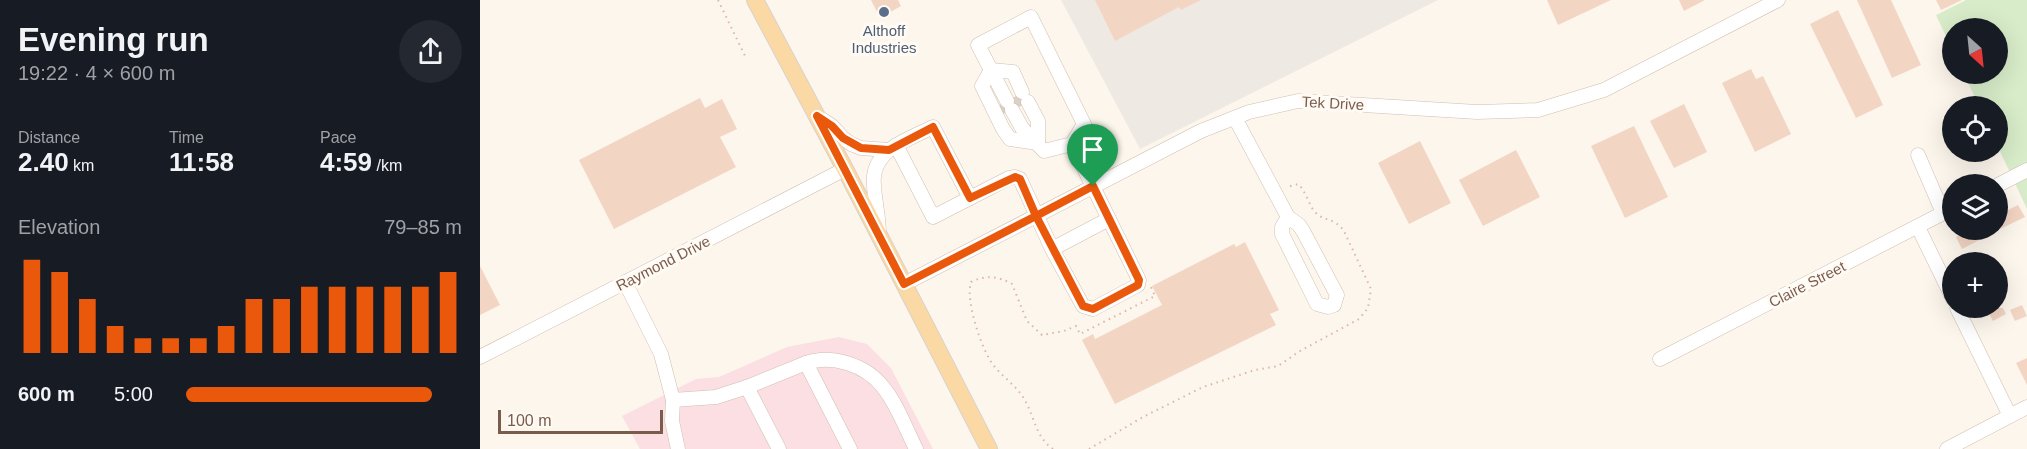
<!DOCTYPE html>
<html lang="en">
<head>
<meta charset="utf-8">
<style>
  :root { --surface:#171b24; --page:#242831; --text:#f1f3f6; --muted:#9ea1a6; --accent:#ea580c }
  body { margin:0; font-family:Helvetica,sans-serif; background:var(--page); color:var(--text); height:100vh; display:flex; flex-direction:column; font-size:22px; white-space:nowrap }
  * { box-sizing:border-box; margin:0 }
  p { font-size:20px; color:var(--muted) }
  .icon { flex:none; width:33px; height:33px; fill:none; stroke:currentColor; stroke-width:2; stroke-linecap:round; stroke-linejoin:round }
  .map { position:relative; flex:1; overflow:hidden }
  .details { display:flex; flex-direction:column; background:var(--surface); width:480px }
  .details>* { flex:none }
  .needle { width:39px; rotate:153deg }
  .buttons { position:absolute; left:1462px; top:18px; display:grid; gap:12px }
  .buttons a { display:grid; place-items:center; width:66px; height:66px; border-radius:50%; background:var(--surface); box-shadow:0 6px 24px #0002; font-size:30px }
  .scale { position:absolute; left:18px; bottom:15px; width:165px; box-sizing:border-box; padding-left:6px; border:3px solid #7a5c4d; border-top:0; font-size:16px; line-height:21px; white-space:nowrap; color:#7a5c4d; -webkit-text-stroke:4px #fffaf3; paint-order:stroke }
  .pin { position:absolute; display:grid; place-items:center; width:51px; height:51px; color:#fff; margin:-62px -26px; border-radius:50% 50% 50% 0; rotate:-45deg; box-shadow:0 0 6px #0007 }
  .pin .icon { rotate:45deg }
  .round { display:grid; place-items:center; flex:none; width:63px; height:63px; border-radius:32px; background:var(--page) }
  .overview { display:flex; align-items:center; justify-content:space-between; height:102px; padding:0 18px }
  h1 { font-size:33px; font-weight:600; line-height:45px }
  .metrics { display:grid; grid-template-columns:repeat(3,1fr); gap:9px; height:102px; padding:6px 18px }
  .metrics div { display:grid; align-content:center }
  .metrics b { font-size:26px; font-weight:600 }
  .metrics small { font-size:16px; font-weight:400 }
  .metrics p { font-size:16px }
  .chart { height:168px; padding:12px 18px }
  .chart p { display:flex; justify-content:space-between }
  .chart svg { width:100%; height:108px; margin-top:6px; stroke:var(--accent); stroke-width:6 }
  ul { padding:0 18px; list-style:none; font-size:20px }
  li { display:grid; grid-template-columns:96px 72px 1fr; align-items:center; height:45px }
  li i { height:15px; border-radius:8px; background:var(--accent) }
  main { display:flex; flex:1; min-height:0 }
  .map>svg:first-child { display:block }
</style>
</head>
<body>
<main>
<section class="details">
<div class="overview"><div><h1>Evening run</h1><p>19:22 · 4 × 600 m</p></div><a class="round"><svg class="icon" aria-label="share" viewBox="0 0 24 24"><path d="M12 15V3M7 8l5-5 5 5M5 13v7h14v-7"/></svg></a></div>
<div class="metrics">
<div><p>Distance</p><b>2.40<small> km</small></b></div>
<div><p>Time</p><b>11:58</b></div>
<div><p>Pace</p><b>4:59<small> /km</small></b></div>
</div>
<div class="chart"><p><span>Elevation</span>79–85 m</p>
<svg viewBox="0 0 160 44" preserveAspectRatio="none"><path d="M5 44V6M15 44V11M25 44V22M35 44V33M45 44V38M55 44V38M65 44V38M75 44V33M85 44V22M95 44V22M105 44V17M115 44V17M125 44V17M135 44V17M145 44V17M155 44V11"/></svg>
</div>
<ul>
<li><b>600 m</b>5:00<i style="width:89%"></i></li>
</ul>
</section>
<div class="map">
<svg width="1547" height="449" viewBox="0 0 1547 449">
  <rect width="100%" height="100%" fill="#fdf6ec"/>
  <!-- industrial -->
  <polygon fill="#efe9e4" points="581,0 958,0 660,149"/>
  <!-- medical -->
  <polygon fill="#fbdfe3" points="359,337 387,344 411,368 453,449 160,449 142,416 216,379 239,377 307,347"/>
  <!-- green -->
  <polygon fill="#d8ecc9" points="1486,0 1547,0 1547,209 1518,147 1518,106 1499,106 1484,74 1518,74 1518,28 1473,28 1473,51 1456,15"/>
  <!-- building -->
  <g fill="#f3d5c3">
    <polygon points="391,0 418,0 421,6 400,18"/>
    <polygon points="615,0 721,0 701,10 699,7 635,41"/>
    <polygon points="1067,0 1131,0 1078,25"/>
    <polygon points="1199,0 1225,0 1204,11"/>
    <polygon points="1377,0 1411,0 1441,65 1412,78"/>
    <polygon points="1456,0 1482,0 1461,10"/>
    <polygon points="1358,10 1403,105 1376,118 1330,24"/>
    <polygon points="1271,69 1276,79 1283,76 1311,134 1275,152 1242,83"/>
    <polygon points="220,98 225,108 242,99 257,129 240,137 256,167 134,229 99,160"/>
    <polygon points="1204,104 1227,152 1194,168 1170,121"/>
    <polygon points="1154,126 1188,197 1145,218 1111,146"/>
    <polygon points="940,141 971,203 929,224 898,163"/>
    <polygon points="1036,150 1060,197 1003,226 979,180"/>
    <polygon points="1538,205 1545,217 1518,230 1518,215"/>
    <polygon points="1487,230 1504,230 1507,236 1482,249 1476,237"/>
    <polygon points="765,242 799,310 790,314 796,325 635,404 602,340 613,334 615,339 682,305 672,286 754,244 756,247"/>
    <polygon points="0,266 20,305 0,315"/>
    <polygon points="1542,305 1547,316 1535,321 1530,310"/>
    <polygon points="1506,308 1523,308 1526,314 1513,321"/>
    <polygon points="1547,358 1547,385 1536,363"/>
  </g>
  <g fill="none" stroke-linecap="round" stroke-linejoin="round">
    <!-- minor-tunnel -->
    <g stroke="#dcd0c4" stroke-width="14" stroke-dasharray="14 7" stroke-linecap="butt">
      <polyline points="536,96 541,106"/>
      <polyline points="520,105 525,113"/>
    </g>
    <defs>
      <g id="minor">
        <polyline points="511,70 502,86 523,129 530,139 558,143"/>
        <polyline points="511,70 533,72 542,92"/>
        <polyline points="548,102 558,121 558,143"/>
        <polyline points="532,110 542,128 564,151 592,144"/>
        <polyline points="337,116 352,126 363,138 371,144 381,148 409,150"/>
        <polyline points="755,118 808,217 819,225 823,231 857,295 854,305 848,307 837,304 802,234 802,227 808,217"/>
        <polyline points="1438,155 1463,213"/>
        <polyline points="1518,185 1547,170"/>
        <polyline points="490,198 529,178 535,177 540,179 572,249 603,306 613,309 658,285 659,280 592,144 604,124 551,17 498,45 527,101"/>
        <polyline points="1438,227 1473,299"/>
        <path d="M399,234C399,217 395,202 394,186C390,150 427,140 453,127L490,198L453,217L416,145"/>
        <polyline points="572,249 629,219"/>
        <path d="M145,282L181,354L193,400L236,397L267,387L326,363C352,354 386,365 403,387C417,404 426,429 436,449"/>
        <polyline points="424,284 721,131 769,112 818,101 997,112 1058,110 1124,90 1298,0"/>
        <polyline points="1477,308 1530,416"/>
        <polyline points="0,357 365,169"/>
        <polyline points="1180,359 1473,208"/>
        <polyline points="326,363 370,449"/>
        <polyline points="267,387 299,449"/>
        <polyline points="193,400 192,421 198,449"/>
        <polyline points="1467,449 1547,407"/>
      </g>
      <polyline id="major" points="275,0 365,169 509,449"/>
    </defs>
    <!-- minor casing -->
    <use href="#minor" stroke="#d1beb0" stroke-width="15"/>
    <!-- major casing -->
    <use href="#major" stroke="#dad1cd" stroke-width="18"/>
    <!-- path -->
    <g stroke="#d9b8a5" stroke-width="2" stroke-dasharray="1.5 4.5" stroke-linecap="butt">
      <polyline points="238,0 266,58"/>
      <path d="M573,449C555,437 554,414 543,397C535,385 523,377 514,366C502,351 485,301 491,282C505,275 518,276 532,284L547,321L562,335L584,331L596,326L600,334L675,296L671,287"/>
      <path d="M609,449L663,417L723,387L775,370L798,366L820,351L879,319L888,308L891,289L864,231C854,217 845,222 836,213C828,205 827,192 818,184L807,187"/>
    </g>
    <!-- minor -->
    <use href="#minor" stroke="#fff" stroke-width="14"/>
    <!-- major -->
    <use href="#major" stroke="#fbd9a5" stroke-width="16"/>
  </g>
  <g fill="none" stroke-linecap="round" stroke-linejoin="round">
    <defs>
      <polyline id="route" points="613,186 556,216 540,179 535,177 490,198 453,127 409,150 381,148 363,138 352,126 337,116 424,284 556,216 603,306 613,309 658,285 659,280 613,186"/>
    </defs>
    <!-- route casing -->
    <use href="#route" stroke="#fff" stroke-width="12"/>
    <!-- route -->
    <use href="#route" stroke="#ea580c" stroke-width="8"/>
  </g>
  <!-- markers -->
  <circle fill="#5c6f8a" stroke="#fffaf3" stroke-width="2" cx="404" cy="12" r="6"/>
  <g text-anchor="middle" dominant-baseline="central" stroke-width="6" stroke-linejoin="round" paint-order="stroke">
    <!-- service labels -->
    <g font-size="15" fill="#4e5e75" stroke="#fffaf3">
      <text x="404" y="30">Althoff<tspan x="404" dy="17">Industries</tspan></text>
    </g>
    <!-- street labels -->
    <g font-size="15" fill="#7a5c4d" stroke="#fffaf3">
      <text transform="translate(853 103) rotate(3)">Tek Drive</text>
      <text transform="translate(183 263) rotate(-27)">Raymond Drive</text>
      <text transform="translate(1327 284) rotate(-27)">Claire Street</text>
    </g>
  </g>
</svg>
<div class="buttons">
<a><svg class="needle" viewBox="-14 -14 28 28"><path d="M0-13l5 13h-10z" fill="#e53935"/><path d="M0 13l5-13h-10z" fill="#9ea1a6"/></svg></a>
<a><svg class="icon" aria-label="locate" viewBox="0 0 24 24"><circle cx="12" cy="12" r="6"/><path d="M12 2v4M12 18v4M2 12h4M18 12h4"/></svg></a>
<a><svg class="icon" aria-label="layers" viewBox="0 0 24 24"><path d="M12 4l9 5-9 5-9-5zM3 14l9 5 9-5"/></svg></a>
<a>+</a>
</div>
<div class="scale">100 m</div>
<div class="pin" style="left:613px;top:186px;background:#1e9e55"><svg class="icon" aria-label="arrive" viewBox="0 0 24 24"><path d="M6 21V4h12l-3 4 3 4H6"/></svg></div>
</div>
</main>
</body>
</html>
